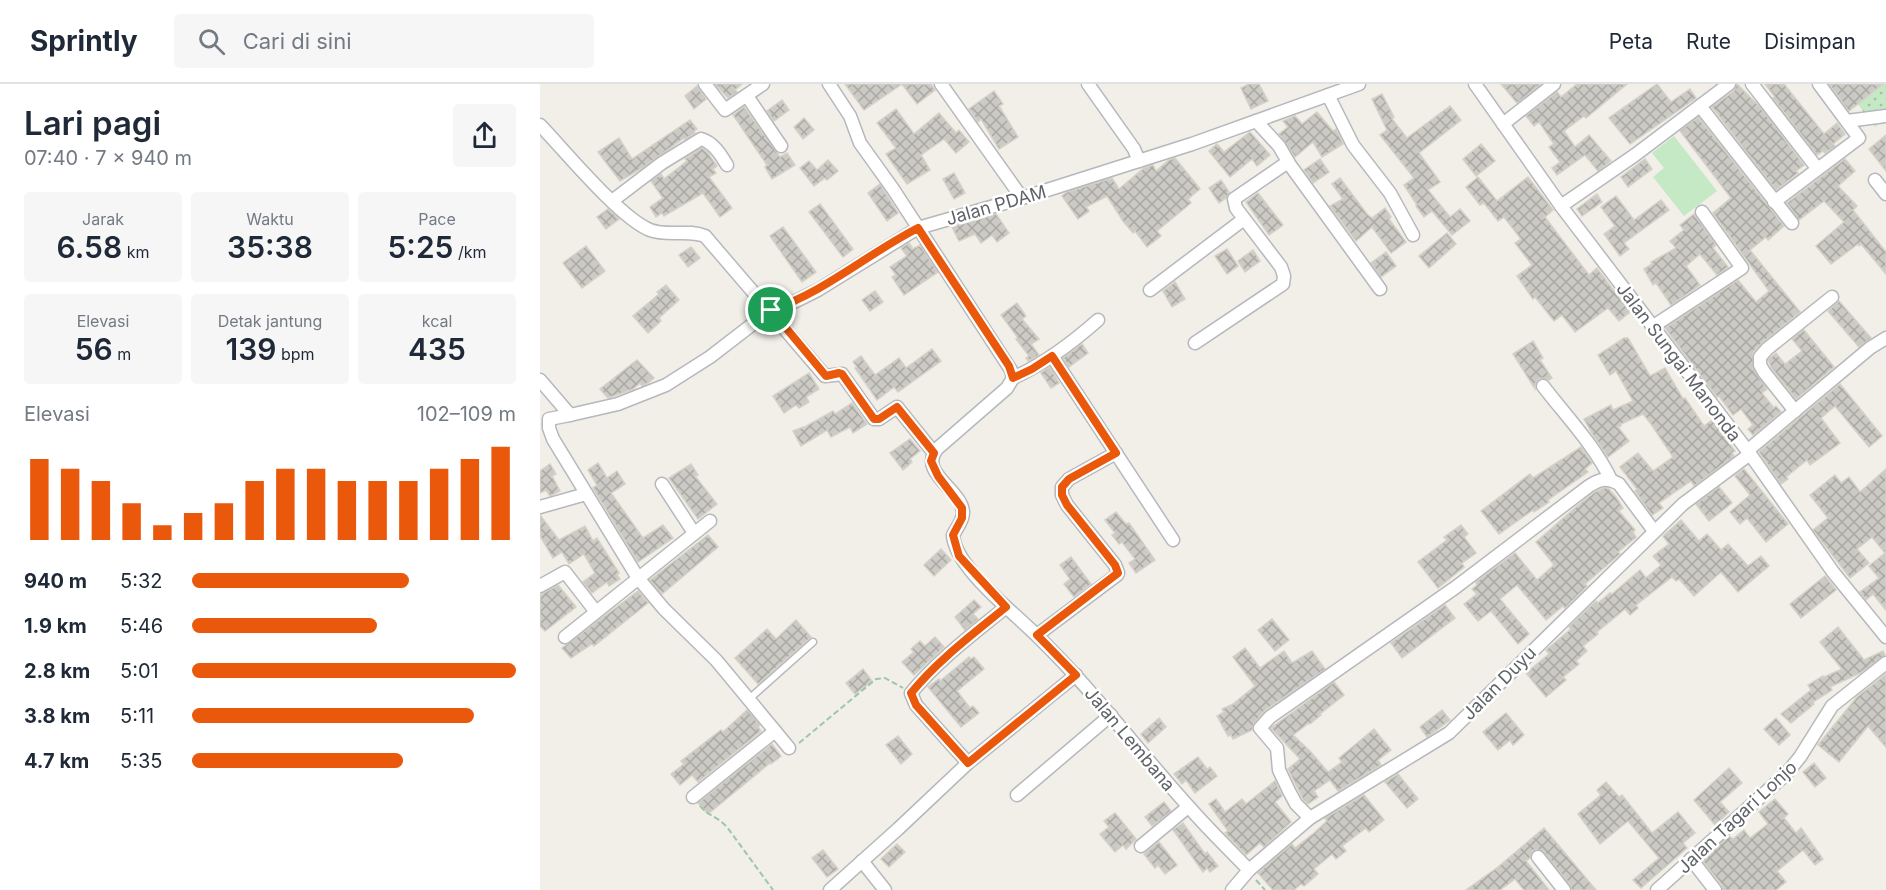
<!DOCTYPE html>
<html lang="id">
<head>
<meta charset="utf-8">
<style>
  :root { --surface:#fff; --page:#f6f6f7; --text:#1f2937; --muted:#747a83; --line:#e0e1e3; --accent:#ea580c }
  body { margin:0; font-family:Inter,sans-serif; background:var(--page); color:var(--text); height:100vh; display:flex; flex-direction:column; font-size:22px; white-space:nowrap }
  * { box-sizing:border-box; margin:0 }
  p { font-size:20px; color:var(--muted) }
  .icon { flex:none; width:33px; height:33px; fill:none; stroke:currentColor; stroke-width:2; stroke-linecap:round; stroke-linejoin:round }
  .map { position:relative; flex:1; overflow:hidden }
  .details { display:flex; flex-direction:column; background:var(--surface); width:540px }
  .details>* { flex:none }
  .pin { position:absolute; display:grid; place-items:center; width:51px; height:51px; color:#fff; margin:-26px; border:3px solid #fff; border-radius:50%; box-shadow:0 2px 6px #0007 }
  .round { display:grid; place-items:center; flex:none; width:63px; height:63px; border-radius:6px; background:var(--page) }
  .overview { display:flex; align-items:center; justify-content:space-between; height:102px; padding:0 24px }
  h1 { font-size:33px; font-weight:600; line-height:45px }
  .metrics { display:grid; grid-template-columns:repeat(3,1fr); gap:9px; height:102px; padding:6px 24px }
  .metrics div { display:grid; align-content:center; border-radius:6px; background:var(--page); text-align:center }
  .metrics b { font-size:30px; font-weight:600 }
  .metrics small { font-size:16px; font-weight:400 }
  .metrics p { font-size:16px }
  .chart { height:168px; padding:12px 24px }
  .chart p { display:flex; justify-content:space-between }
  .chart svg { width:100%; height:108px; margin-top:6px; stroke:var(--accent); stroke-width:6 }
  ul { padding:0 24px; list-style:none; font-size:20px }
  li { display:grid; grid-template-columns:96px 72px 1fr; align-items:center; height:45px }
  li i { height:15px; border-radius:8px; background:var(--accent) }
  header { display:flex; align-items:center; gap:36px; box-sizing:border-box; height:84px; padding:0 30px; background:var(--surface); border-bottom:2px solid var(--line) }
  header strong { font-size:28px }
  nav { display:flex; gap:33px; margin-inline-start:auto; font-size:21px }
  .search { width:420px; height:54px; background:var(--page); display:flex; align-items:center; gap:15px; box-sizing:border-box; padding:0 21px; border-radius:6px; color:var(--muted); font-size:22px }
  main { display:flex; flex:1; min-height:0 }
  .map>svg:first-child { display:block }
</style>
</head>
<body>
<header>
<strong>Sprintly</strong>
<div class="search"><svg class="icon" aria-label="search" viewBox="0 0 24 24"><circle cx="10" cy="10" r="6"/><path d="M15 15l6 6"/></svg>Cari di sini</div>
<nav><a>Peta</a><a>Rute</a><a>Disimpan</a></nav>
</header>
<main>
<section class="details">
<div class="overview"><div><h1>Lari pagi</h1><p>07:40 · 7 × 940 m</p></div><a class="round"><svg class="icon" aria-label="share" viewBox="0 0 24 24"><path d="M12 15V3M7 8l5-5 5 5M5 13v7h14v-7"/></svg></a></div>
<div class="metrics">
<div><p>Jarak</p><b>6.58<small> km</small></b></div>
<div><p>Waktu</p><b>35:38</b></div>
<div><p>Pace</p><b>5:25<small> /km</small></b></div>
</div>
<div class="metrics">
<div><p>Elevasi</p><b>56<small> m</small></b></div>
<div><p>Detak jantung</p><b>139<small> bpm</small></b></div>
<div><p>kcal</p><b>435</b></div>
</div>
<div class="chart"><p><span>Elevasi</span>102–109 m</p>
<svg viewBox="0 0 160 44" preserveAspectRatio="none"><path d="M5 44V11M15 44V15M25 44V20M35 44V29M45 44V38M55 44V33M65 44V29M75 44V20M85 44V15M95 44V15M105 44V20M115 44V20M125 44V20M135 44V15M145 44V11M155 44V6"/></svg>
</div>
<ul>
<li><b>940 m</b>5:32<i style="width:67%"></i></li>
<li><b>1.9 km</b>5:46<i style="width:57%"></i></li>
<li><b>2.8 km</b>5:01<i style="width:100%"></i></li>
<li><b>3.8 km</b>5:11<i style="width:87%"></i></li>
<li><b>4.7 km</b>5:35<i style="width:65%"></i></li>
</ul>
</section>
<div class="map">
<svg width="1346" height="806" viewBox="0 0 1346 806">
  <defs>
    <pattern id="grass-dots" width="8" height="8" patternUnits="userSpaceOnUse" patternTransform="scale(1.5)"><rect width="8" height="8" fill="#c5e8c5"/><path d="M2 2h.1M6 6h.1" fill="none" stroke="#a3c0a4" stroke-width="1.8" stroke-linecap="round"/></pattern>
    <pattern id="building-cross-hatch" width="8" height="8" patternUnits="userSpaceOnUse" patternTransform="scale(1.5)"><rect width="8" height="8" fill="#cccac5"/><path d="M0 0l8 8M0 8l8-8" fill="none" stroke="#a9a8a4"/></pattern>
  </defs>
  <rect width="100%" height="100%" fill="#f1efe8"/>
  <!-- grass -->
  <polygon fill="url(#grass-dots)" points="1303,0 1346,0 1346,34 1335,43"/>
  <!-- garden -->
  <polygon fill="#c5e8c5" points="1134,52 1177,107 1144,132 1113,93 1124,84 1112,69"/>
  <!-- building -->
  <g fill="url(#building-cross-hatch)" stroke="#d6d1c6" stroke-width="1.5">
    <polygon points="175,0 202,0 195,6 197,8 188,14"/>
    <polygon points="305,0 391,0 395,6 377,20 362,0 324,26"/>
    <polygon points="709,0 719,0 728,17 711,25 701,4"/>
    <polygon points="961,0 999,0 1000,1 977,19"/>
    <polygon points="1037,0 1087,0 1046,34 1044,32 1024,47 1035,63 1049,51 1071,77 1058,87 1045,71 1017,91 1012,84 1020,78 1009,63 1014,60 999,38 994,42 986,32 1017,8 1021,13"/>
    <polygon points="1117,0 1131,18 1150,5 1156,14 1090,60 1069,34"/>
    <polygon points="1197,0 1221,24 1264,81 1256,87 1258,89 1236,106 1172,23 1194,7"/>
    <polygon points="1225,0 1244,0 1284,50 1297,39 1305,50 1293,60 1295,62 1285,69 1283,67 1277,71 1233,14 1235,13"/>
    <polygon points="1289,0 1343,0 1309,27"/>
    <polygon points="157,2 166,15 154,25 145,12"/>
    <polygon points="454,7 463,20 459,22 478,53 459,65 441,35 438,38 429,25"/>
    <polygon points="842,10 854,33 852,35 867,54 910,22 921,36 879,69 900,98 888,106 910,133 920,125 930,137 912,151 892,127 884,133 876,122 877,121 864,101 874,94 840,51 847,46 832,15"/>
    <polygon points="242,16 249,26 234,37 227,27"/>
    <polygon points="204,23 240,73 247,69 255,81 232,95 225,83 227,81 193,31"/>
    <polygon points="356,25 374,50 399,29 416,49 419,46 429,58 416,69 404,55 381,71 390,86 367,100 346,70 356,64 337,39"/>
    <polygon points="777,28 793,47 796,45 803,60 782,73 773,58 755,73 739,50 748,43 743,37 755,32 762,40"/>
    <polygon points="1158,33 1244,142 1228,156 1226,153 1210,166 1260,228 1222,259 1213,268 1213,285 1227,305 1222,309 1234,324 1236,322 1241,328 1213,351 1208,345 1213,341 1201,325 1193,331 1179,312 1177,313 1125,244 1198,196 1216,218 1229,207 1173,129 1191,114 1140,47"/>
    <polygon points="264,34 274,46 263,55 254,43"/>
    <polygon points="150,36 157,45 154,47 155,49 145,55 144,54 102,84 80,97 58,68 79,54 92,75"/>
    <polygon points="710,48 730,71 717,82 712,75 690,93 669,67 677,60 684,68"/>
    <polygon points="1346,51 1346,87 1329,65"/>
    <polygon points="941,60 955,77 936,92 923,75"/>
    <polygon points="162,64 168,69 177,82 173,85 176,89 169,93 192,124 180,133 163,109 124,132 122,129 116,133 110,123 123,114 111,97 121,90 124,95 147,77 145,75"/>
    <polygon points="635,74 660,105 648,115 651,119 617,147 621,152 607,163 595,147 593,149 583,137 567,112 546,123 549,127 538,135 522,112 527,108 572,94 579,105 604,84 613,81 616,87 629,76"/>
    <polygon points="780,75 789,88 773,99 764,86"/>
    <polygon points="1105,75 1112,85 1088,103 1081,93"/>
    <polygon points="1305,75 1315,87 1298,102 1317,122 1313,126 1346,168 1346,190 1321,160 1319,162 1318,160 1291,180 1276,162 1304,138 1284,117 1259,136 1247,119"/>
    <polygon points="288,76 298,87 287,96 285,94 274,102 260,84 269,77 277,86"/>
    <polygon points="414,89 425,109 414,115 403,95"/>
    <polygon points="938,93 957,117 988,93 1013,126 1005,133 1020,153 1049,191 1057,184 1090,228 1079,237 1068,224 1035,248 1022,231 1014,237 995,213 993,215 977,192 992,181 975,159 981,155 964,133 958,137 944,119 940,121 926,103"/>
    <polygon points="800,94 827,130 832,134 845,124 851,133 849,135 866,158 851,169 832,143 816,157 790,122 803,115 792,100"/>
    <polygon points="681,96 689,108 686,114 679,119 669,104"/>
    <polygon points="340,100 358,129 347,137 328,109"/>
    <polygon points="718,109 743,141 729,151 706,118"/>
    <polygon points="1057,110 1062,118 1042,132 1037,125"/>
    <polygon points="1076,112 1094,136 1121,116 1129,126 1084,159 1089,165 1080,172 1064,150 1075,142 1061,123"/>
    <polygon points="280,120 313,165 303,173 269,128"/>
    <polygon points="68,125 79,135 66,145 57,133"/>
    <polygon points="456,130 469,149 457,158 452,151 441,159 435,150 419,157 412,143"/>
    <polygon points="1154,130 1176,161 1173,164 1188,183 1177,191 1160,170 1146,182 1160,201 1131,221 1116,199 1113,201 1104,185 1112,180 1111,178 1136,164 1130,157 1144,146 1140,141"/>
    <polygon points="243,143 276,188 262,198 230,152"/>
    <polygon points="907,149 916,160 889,184 879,172"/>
    <polygon points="369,159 373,165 380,161 398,188 364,211 352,193 356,191 350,183 367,172 361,164"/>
    <polygon points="46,162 65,187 42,204 23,179"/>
    <polygon points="151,163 160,174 148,183 139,171"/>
    <polygon points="687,165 698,182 687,190 675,172"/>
    <polygon points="713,166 720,177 705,188 698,177"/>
    <polygon points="846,168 856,182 841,193 831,179"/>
    <polygon points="635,198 645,215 632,223 623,207"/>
    <polygon points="126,201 139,216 119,234 121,237 108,249 93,232 119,210 117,208"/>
    <polygon points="335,207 343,218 330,227 322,216"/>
    <polygon points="1299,217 1331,254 1319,263 1288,227"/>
    <polygon points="477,219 486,232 482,235 499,255 491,260 499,271 488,277 486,274 489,272 476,255 478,254 461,231"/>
    <polygon points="1264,246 1294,283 1256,315 1231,283 1228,276 1236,269 1245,280 1262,267 1252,255"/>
    <polygon points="1084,254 1088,254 1110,292 1125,284 1143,315 1145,314 1164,342 1172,336 1195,367 1192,369 1194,372 1154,402 1151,397 1119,419 1123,424 1112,431 1095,407 1097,405 1080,383 1098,369 1113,387 1133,373 1111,340 1103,330 1081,340 1081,342 1078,343 1089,357 1068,373 1053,351 1044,335 1071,321 1073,326 1093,317 1076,287 1070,291 1058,271"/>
    <polygon points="993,257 1003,274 1000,276 1012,294 1009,296 1002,294 998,295 995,300 995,305 973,270"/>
    <polygon points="542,260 548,269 529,283 523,274"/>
    <polygon points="392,265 401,277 358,308 354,303 337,316 315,284 317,283 313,278 321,272 335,291 359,274 366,284"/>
    <polygon points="97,276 114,294 108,299 102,302 100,299 93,305 68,314 60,305"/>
    <polygon points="510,283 519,299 511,304 501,289"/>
    <polygon points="269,289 279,305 266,313 269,318 259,324 256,321 244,329 233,312"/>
    <polygon points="1300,300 1342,352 1329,363 1295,322 1281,334 1300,359 1270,381 1267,376 1246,393 1248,395 1241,400 1219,368"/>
    <polygon points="312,319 327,340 313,349 310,343 291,353 287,346 261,362 253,347 263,343 263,344 293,327 295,330"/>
    <polygon points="370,355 380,367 370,375 372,378 363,386 350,369"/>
    <polygon points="1041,363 1052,379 1045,385 1048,388 1008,416 1009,418 994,428 993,426 959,450 941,427 990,390 993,394"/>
    <polygon points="58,379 67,394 77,387 85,400 71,409 103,454 123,441 133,454 98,478 53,404 57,401 48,386"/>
    <polygon points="10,380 16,390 12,392 20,407 10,412 6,406 0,409 0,387"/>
    <polygon points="151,380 158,391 155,392 177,420 158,435 129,394"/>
    <polygon points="1204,385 1248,440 1226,458 1207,434 1200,440 1190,428 1210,411 1195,392"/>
    <polygon points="1346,385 1346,526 1333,510 1326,516 1320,508 1339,494 1329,482 1345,469 1332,453 1317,465 1329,479 1310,494 1273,446 1288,434 1270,411 1295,391 1301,399 1309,393 1320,408"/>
    <polygon points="1179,403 1192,419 1169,437 1156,420"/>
    <polygon points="1064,404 1068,404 1076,413 1083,424 1079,427 1095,446 1093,448 1096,453 1078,468 1080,470 1045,500 1047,502 1025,524 1023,522 1006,536 977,501 960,515 989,550 978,560 951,527 938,537 924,520 937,510 932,505 937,501 936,498 975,469 997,496 1014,481 996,458 1036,423 1055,408"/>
    <polygon points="576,428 586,440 589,439 615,476 596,489 589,479 595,475 582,458 579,460 572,451 575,449 565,436"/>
    <polygon points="0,431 19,456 45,442 53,457 57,454 79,489 77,491 80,495 69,502 67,498 52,509 43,498 55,489 44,470 29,480 22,468 13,474 0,452"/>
    <polygon points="1141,436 1159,457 1167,450 1181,466 1188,460 1208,482 1221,472 1229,482 1198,508 1181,488 1154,512 1139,495 1136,497 1132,493 1096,521 1098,524 1090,531 1085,525 1057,548 1058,550 1043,562 1047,567 1036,577 1039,580 1023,593 1026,596 1006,613 986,589 1009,570 1006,566 1031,545 1029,543 1056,517 1058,519 1070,509 1072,510 1100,486 1106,494 1121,481 1113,472 1129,460 1123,452"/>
    <polygon points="921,441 928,450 924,453 936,469 922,479 924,483 898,504 878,478 907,456 904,453"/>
    <polygon points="168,451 178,463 122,510 110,496"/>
    <polygon points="401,465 411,476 394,492 384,481"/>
    <polygon points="531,473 551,500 534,513 524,500 530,495 520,481"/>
    <polygon points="1285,492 1296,506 1261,534 1250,520"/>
    <polygon points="18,501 36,523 5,547 0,542 0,511"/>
    <polygon points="98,507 108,519 54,562 52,560 31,574 22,564"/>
    <polygon points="434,516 441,523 433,530 438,535 425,546 415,533"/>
    <polygon points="905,521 915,534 862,574 851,559"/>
    <polygon points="732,535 749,556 735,567 718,546"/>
    <polygon points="256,536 271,553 218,600 195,574 227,545 236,555"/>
    <polygon points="1298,543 1324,576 1343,567 1345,571 1320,589 1290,603 1292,606 1273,618 1274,620 1251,639 1241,630 1271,606 1268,601 1283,592 1284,593 1302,585 1280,558"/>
    <polygon points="395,553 404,563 374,591 362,578 374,568 371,565 380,557 385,562"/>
    <polygon points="705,564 720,584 744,567 752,579 772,567 785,585 725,626 714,639 712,646 693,655 691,651 688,652 677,632 684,628 682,625 693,620 715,602 693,573"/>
    <polygon points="429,573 431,575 434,573 444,585 417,607 430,624 433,622 439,629 421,643 388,603 399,595 400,597"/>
    <polygon points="323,585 332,597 315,610 306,599"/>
    <polygon points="1346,590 1346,663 1328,642 1299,678 1278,661 1317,613"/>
    <polygon points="794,598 804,611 780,630 781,631 770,640 769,639 753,651 770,667 788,688 802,678 799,674 834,645 851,666 838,676 841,681 798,707 790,696 774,707 778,713 768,720 763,715 748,685 760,675 731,644"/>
    <polygon points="207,626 220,641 218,643 221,647 158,698 152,691 140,701 131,690 144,680 141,677 181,646 183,648"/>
    <polygon points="902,626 910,636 887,653 880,643"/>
    <polygon points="966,629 984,651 973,661 970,656 958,666 943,648"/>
    <polygon points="619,634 626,643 608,659 601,650"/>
    <polygon points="1236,634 1250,651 1239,661 1224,645"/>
    <polygon points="358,652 372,670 361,680 346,661"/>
    <polygon points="232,660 241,672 231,680 230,679 168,730 158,719"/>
    <polygon points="658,673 667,685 670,683 677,692 655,709 646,696 642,700 634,690"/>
    <polygon points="1274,679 1286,694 1275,703 1263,688"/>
    <polygon points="1189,684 1202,699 1180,718 1189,728 1175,741 1154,716"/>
    <polygon points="858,690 878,715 867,724 845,698"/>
    <polygon points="735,697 742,712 735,718 751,738 724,763 720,759 706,771 685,749 688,747 669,720 676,715 685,728 702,715 706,720"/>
    <polygon points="1066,698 1079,713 1082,711 1112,749 1138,728 1155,749 1143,759 1147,764 1101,804 1093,796 1119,774 1088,737 1060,760 1038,730 1061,711 1057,706"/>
    <polygon points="824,711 844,736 829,748 826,744 802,762 806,767 796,775 792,770 774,785 778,790 764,802 761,800 754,806 733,806 718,789 752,760 755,764 774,749 787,737 785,734"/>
    <polygon points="1235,715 1248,730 1244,734 1256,749 1261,744 1283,775 1275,781 1263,766 1237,787 1246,798 1236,806 1183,806 1182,801 1162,776 1189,752 1193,755 1204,746 1210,754 1228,740 1219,728"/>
    <polygon points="624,718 631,727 612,742 605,733"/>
    <polygon points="575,729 596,755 586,765 583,761 575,768 560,750 569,743 564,737"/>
    <polygon points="643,739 665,770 667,768 678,782 670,788 667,784 663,788 633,746"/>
    <polygon points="1004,744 1056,806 1032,806 1030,801 1004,768 997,765 992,767 990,774 986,777 1009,806 984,806 975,795 960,806 926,806 958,783"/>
    <polygon points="619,758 637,781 625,790 618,781 615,784 604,770"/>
    <polygon points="357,760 365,768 349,783 341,775"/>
    <polygon points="283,766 298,785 287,793 272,774"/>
  </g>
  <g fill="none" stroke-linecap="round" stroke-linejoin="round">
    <defs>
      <polyline id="lane" points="209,615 273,558"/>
      <g id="street">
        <polyline points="165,0 185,26 223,0"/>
        <path d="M289,0L310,32L320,59L353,105L471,286L473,294L467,304L398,364C376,388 423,406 423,429C423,437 416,445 413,451C414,477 457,515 477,533C541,590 591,659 649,723C668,745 689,765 709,786"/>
        <polyline points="401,0 482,114"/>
        <polyline points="548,0 594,65 599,77"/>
        <polyline points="935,0 1021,122 1210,370 1293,488 1346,553"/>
        <polyline points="1212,0 1277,84"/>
        <polyline points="788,11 813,61 850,109 873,151"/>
        <polyline points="207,12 241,62"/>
        <polyline points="1160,22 1252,139"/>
        <polyline points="716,37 739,62 750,81 840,205"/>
        <polyline points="1307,37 1346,32"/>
        <polyline points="963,40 1014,0"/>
        <path d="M0,41C25,67 80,134 110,146C128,153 148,145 165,152L285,292L302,290L334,335H339L357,323L394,369"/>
        <polyline points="1335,96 1346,110"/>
        <path d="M72,117L122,79L161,55C173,58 181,71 187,81"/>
        <polyline points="1234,118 1319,54 1279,0"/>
        <polyline points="1021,122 1095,71 1189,0"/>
        <polyline points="610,206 704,135"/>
        <polyline points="1112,243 1202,184 1162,128"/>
        <polyline points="655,259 743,200 744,192 741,183 696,124 694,115 748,78"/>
        <polyline points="512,272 633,456"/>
        <path d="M473,294C504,280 532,259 558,236"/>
        <polyline points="0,296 30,331 78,320 126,301 170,273 231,226 254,218 278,206 378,144 482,114 652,60 819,0"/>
        <path d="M1003,302C1026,332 1055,362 1071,396"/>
        <polyline points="1255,327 1224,288 1220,281 1220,273 1227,265 1292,213"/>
        <polyline points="30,331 9,335 9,344 13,355 98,494 124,525 176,576 235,647 153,713"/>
        <polyline points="1207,367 1330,264 1346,254"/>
        <polyline points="122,400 154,449"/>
        <polyline points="0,423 46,410"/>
        <polyline points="0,502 25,488 56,528"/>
        <polyline points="497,551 577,491 578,489 575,481 527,421 522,411 522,403 529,395 576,369"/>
        <polyline points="25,553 170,437"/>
        <polyline points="235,647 249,664"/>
        <polyline points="428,679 536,591"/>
        <polyline points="477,711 571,631"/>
        <path d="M770,734L756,720L749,707L739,686L737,664L720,644L730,633L916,503L1049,402C1060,395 1067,393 1079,400L1114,447"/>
        <polyline points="601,762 648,723"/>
        <polyline points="998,773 1024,806"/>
        <polyline points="1151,775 1175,806"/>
        <polyline points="322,777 345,806"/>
        <path d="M290,806L358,745L428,679L376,621L371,609C398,576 433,550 466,523"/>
        <polyline points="692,806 709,786 770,734 909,649 1143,420 1210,370"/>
        <polyline points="1117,806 1246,690 1260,673 1292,622 1346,579"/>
      </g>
    </defs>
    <!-- lane casing -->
    <use href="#lane" stroke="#b5b8bc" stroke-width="9"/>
    <!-- street casing -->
    <use href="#street" stroke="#b5b8bc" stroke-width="15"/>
    <!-- path -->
    <g stroke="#9cc7a9" stroke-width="2" stroke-dasharray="6 3" stroke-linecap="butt">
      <polyline points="259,659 336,595 345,594 363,604"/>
      <path d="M160,722C168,732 177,732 187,743L233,806"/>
      <polyline points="716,796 725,806"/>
    </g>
    <!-- lane -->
    <use href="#lane" stroke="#fff" stroke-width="6"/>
    <!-- street -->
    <use href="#street" stroke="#fff" stroke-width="12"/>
  </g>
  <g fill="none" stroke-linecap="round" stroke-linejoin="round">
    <defs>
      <path id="route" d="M378,144L469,282L473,294L492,285L512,272L576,369L529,395L522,403V411L527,421L575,481L578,489L497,551L536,591L428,679L376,621L371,609C398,576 433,550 466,523L419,472L413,451L422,434V424L398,392L391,377L394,369L357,323L339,335H334L302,290L299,289L286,292L231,226C285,208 327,170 378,144Z"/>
    </defs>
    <!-- route casing -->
    <use href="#route" stroke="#fff" stroke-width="12"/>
    <!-- route -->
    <use href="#route" stroke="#ea580c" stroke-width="8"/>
  </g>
  <g text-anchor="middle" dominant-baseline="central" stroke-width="5" stroke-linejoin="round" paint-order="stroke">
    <!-- street labels -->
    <g font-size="18" fill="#5f6368" stroke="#fff">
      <text transform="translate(456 121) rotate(-16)">Jalan PDAM</text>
      <text transform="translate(1139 278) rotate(53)">Jalan Sungai Manonda</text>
      <text transform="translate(959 599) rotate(-45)">Jalan Duyu</text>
      <text transform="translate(590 655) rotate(50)">Jalan Lembana</text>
      <text transform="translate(1197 733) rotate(-43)">Jalan Tagari Lonjo</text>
    </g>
  </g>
</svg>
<div class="pin" style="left:231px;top:226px;background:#1e9e55"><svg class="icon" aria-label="arrive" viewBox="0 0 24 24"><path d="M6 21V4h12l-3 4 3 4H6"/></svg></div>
</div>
</main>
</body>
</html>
